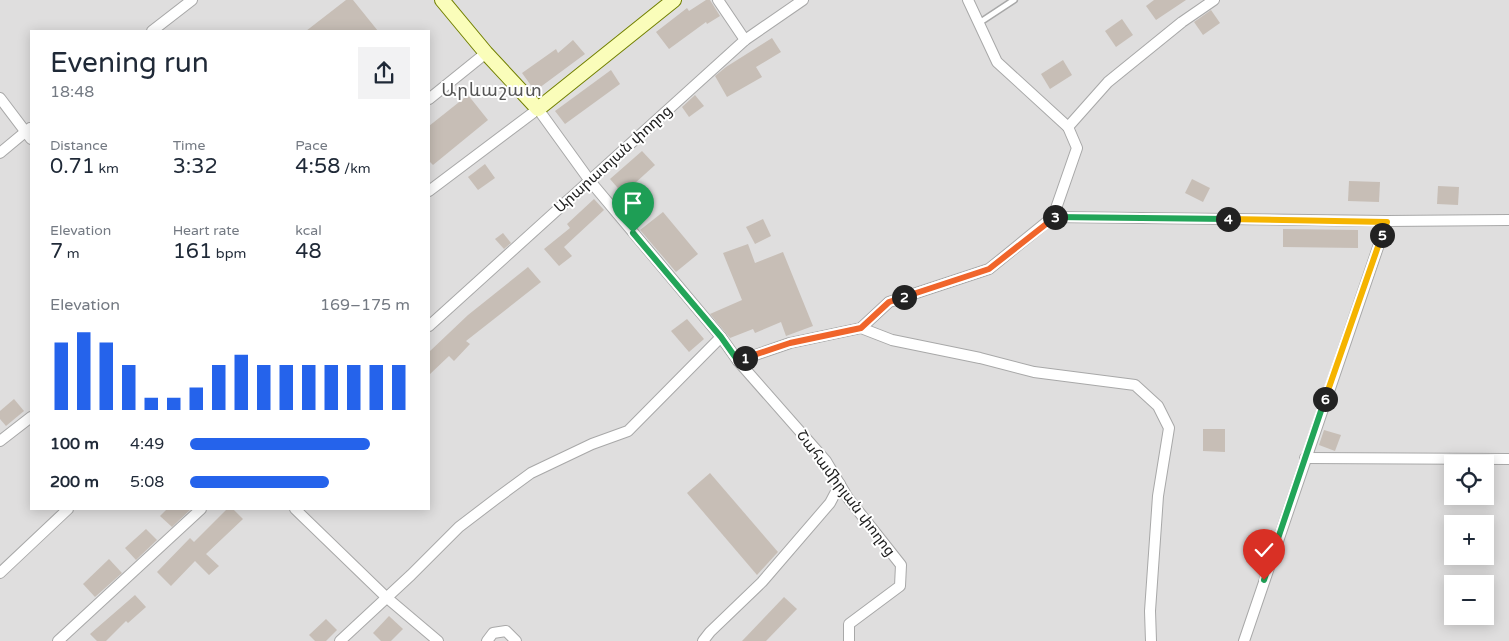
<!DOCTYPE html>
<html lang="en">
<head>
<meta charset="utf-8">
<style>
  :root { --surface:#fff; --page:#f2f2f3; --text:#1f2937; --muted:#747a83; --accent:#2563eb }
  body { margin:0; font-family:"Varela Round","Noto Sans Armenian",sans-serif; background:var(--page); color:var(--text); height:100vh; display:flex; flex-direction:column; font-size:19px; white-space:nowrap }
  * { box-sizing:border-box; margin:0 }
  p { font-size:16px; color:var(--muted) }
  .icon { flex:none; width:28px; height:28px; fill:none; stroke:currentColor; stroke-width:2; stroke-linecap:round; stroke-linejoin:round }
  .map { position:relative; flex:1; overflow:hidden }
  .details { position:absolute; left:30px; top:30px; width:400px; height:480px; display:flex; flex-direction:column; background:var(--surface); border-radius:0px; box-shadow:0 2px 12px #0003 }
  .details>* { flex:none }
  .controls { position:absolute; left:1444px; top:455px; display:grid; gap:10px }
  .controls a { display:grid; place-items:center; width:50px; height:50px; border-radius:0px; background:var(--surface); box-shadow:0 2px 12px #0003; font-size:25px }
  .pin { position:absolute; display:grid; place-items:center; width:42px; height:42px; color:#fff; margin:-51px -21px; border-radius:50% 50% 50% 0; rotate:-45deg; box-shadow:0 0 5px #0007 }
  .pin .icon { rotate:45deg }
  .km { position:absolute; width:25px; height:25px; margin:-12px; border-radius:50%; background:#222; color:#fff; font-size:14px; line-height:25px; text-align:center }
  .round { display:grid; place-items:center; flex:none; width:52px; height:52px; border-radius:0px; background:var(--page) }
  .overview { display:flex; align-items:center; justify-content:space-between; height:85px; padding:0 20px }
  h1 { font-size:28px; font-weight:600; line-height:38px }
  .metrics { display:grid; grid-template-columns:repeat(3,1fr); gap:8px; height:85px; padding:5px 20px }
  .metrics div { display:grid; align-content:center }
  .metrics b { font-size:21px; font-weight:600 }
  .metrics small { font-size:14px; font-weight:400 }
  .metrics p { font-size:14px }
  .chart { height:140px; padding:10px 20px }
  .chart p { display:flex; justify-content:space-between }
  .chart svg { width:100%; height:90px; margin-top:5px; stroke:var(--accent); stroke-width:6 }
  ul { padding:0 20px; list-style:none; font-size:16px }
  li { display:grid; grid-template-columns:80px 60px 1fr; align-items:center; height:38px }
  li i { height:12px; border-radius:6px; background:var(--accent) }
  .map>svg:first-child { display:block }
</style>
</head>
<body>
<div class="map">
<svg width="1509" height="641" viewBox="0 0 1509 641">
  <rect width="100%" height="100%" fill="#f2eee7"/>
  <!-- residential -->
  <path fill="#dfdede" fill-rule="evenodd" d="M0,0H1509V641H0ZM31,31H429V509H31ZM1452,464H1485V496H1452ZM1452,524H1485V556H1452ZM1452,584H1485V616H1452Z"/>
  <!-- building -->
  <g fill="#c7beb6">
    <polygon points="346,0 353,0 378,31 306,31"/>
    <polygon points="706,0 710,0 720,16 707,24 706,22 669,49 656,32 687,8 689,11"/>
    <polygon points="1154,0 1186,0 1156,20 1146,6"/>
    <polygon points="1211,10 1220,23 1203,35 1194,22"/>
    <polygon points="1122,19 1133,35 1116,47 1105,31"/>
    <polygon points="772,38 781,52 756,67 762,77 727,97 715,76 726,67"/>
    <polygon points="573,40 585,54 535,91 522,73 556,49 558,53"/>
    <polygon points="1063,60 1072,75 1050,89 1041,74"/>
    <polygon points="611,70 620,84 565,124 555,111"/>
    <polygon points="468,95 488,120 433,165 429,161 429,126"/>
    <polygon points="695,95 704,106 689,117 682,107"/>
    <polygon points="642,151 655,165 623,194 610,179"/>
    <polygon points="485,164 495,178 478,190 468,177"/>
    <polygon points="1192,179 1210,188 1203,202 1185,193"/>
    <polygon points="1349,181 1380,182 1379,202 1348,201"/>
    <polygon points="1438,186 1459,187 1458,205 1437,204"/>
    <polygon points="594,199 604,210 564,247 572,256 559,266 544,249 570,228 567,224"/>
    <polygon points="663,212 698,254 676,272 640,230"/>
    <polygon points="763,219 771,236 755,244 746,227"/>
    <polygon points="1283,229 1358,230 1358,248 1283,247"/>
    <polygon points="503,233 511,243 504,249 495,239"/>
    <polygon points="748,244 755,263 783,252 813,326 786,336 781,322 755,333 753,329 730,338 710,314 742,300 723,253"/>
    <polygon points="528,267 541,282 466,341 470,344 454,361 449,356 429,375 429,352 468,315"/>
    <polygon points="687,319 704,339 689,352 671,331"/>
    <polygon points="14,399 24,411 6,426 0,419 0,411"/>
    <polygon points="1203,429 1225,429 1225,452 1203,451"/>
    <polygon points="1324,430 1341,435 1335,451 1319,445"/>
    <polygon points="710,473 778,552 757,575 687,493"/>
    <polygon points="167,509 191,509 172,527 160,516"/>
    <polygon points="227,509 233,509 243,519 206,554 219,566 209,575 195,561 171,586 157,572 190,538 194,542"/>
    <polygon points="146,529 157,540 136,560 125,548"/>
    <polygon points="109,559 122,573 95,597 83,584"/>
    <polygon points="135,595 146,607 128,623 126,621 106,641 97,641 90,634"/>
    <polygon points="784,597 797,609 766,641 742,641"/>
    <polygon points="389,616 403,629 391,641 381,641 373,633"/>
    <polygon points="326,619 337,630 326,641 315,641 309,635"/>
  </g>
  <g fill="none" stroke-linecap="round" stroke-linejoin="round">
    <defs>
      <polyline id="lane" points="979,23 1014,0"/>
      <g id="street">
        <polyline points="718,0 745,40"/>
        <polyline points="152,31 192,0"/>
        <polyline points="0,98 31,139"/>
        <polyline points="429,99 486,53"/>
        <polyline points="1068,127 1108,82 1182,22 1214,0"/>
        <polyline points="0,153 30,128"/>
        <polyline points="429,191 538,109 590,181 721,337 738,361 826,461 848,498 901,565 900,586 849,624 849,641"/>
        <polyline points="1053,217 1387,221 1509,220"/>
        <polyline points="429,326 745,40 803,0"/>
        <polyline points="861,328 892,340 980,358 1034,372 1135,385 1158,406 1169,428 1158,496 1150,611 1151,641"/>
        <polyline points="738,361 790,343 861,328 889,302 989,269 1053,217 1077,148 1068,127 997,62 968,0"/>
        <polyline points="0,441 31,417"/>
        <polyline points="1305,458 1509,459"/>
        <polyline points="295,509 386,597 438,641"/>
        <polyline points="0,573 68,509"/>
        <polyline points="58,641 201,509"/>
        <polyline points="340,641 411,575 459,527 497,498 531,473 592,444 628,431 721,337"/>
        <polyline points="487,641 493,633 506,631 516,641"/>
        <polyline points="703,641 710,632 762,582 830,503 840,484"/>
        <polyline points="1244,641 1387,221"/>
      </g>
      <polyline id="secondary" points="442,0 486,53 538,109 674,0"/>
    </defs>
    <!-- lane casing -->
    <use href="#lane" stroke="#a8a8a8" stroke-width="8"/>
    <!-- street casing -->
    <use href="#street" stroke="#a8a8a8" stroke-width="12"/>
    <!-- secondary casing -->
    <use href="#secondary" stroke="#728000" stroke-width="16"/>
    <!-- lane -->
    <use href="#lane" stroke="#fff" stroke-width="5"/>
    <!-- street -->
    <use href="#street" stroke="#fff" stroke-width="10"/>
    <!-- secondary -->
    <use href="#secondary" stroke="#fafdba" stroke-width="14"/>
  </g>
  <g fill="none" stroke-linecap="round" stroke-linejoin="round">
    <defs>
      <polyline id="split-1" points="633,233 721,337 738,361 745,358"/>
      <polyline id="split-2" points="745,358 790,343 861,328 889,302 904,297"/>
      <polyline id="split-3" points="904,297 989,269 1055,217"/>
      <polyline id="split-4" points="1055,217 1228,219"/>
      <polyline id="split-5" points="1228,219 1387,222 1382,235"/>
      <polyline id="split-6" points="1325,399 1382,235"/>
      <polyline id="split-7" points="1264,580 1325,399"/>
    </defs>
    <!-- split-1 casing -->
    <use href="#split-1" stroke="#fff" stroke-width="10"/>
    <!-- split-2 casing -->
    <use href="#split-2" stroke="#fff" stroke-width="10"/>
    <!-- split-3 casing -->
    <use href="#split-3" stroke="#fff" stroke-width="10"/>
    <!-- split-4 casing -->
    <use href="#split-4" stroke="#fff" stroke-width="10"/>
    <!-- split-5 casing -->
    <use href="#split-5" stroke="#fff" stroke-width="10"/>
    <!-- split-6 casing -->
    <use href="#split-6" stroke="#fff" stroke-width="10"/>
    <!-- split-7 casing -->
    <use href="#split-7" stroke="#fff" stroke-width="10"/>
    <!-- split-1 -->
    <use href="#split-1" stroke="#22a559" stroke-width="6"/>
    <!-- split-2 -->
    <use href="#split-2" stroke="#f0652b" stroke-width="6"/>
    <!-- split-3 -->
    <use href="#split-3" stroke="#f0652b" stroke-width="6"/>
    <!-- split-4 -->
    <use href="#split-4" stroke="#22a559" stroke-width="6"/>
    <!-- split-5 -->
    <use href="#split-5" stroke="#f5b400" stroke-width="6"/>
    <!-- split-6 -->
    <use href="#split-6" stroke="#f5b400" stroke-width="6"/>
    <!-- split-7 -->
    <use href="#split-7" stroke="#22a559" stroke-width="6"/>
  </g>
  <g text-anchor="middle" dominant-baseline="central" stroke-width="4" stroke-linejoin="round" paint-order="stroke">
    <!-- street labels -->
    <g font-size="15" fill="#212121" stroke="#fff">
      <text transform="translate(613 159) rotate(-42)">Արարատյան փողոց</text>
      <text transform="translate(846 493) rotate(53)">Շահամիրյան փողոց</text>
    </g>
    <!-- quarter labels -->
    <g font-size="18" letter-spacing="1" fill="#545454" stroke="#fff">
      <text x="492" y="90">Արևաշատ</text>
    </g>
  </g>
</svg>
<div class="controls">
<a><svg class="icon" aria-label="locate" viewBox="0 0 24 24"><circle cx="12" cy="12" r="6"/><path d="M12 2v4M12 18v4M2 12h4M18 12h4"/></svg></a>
<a>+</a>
<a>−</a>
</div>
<div class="pin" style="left:633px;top:233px;background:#1e9e55"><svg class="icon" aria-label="arrive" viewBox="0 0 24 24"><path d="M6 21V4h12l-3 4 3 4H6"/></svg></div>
<div class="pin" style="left:1264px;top:580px;background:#d93025"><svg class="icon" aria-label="check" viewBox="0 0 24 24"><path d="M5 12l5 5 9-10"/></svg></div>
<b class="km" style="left:745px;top:358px">1</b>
<b class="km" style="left:904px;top:297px">2</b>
<b class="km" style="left:1055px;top:217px">3</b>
<b class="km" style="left:1228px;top:219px">4</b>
<b class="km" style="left:1382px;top:235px">5</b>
<b class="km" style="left:1325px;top:399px">6</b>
<section class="details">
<div class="overview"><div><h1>Evening run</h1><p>18:48</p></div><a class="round"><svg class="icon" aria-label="share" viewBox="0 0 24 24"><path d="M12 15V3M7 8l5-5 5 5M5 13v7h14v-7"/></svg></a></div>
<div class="metrics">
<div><p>Distance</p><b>0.71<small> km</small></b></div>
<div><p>Time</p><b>3:32</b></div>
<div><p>Pace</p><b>4:58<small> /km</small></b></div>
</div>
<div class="metrics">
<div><p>Elevation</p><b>7<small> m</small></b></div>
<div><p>Heart rate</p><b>161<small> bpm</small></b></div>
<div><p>kcal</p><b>48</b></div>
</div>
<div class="chart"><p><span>Elevation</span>169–175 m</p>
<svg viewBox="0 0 160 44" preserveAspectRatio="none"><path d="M5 44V11M15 44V6M25 44V11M35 44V22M45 44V38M55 44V38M65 44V33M75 44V22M85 44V17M95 44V22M105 44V22M115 44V22M125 44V22M135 44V22M145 44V22M155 44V22"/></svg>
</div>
<ul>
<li><b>100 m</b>4:49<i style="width:82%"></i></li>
<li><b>200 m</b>5:08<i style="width:63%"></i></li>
</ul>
</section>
</div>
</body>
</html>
